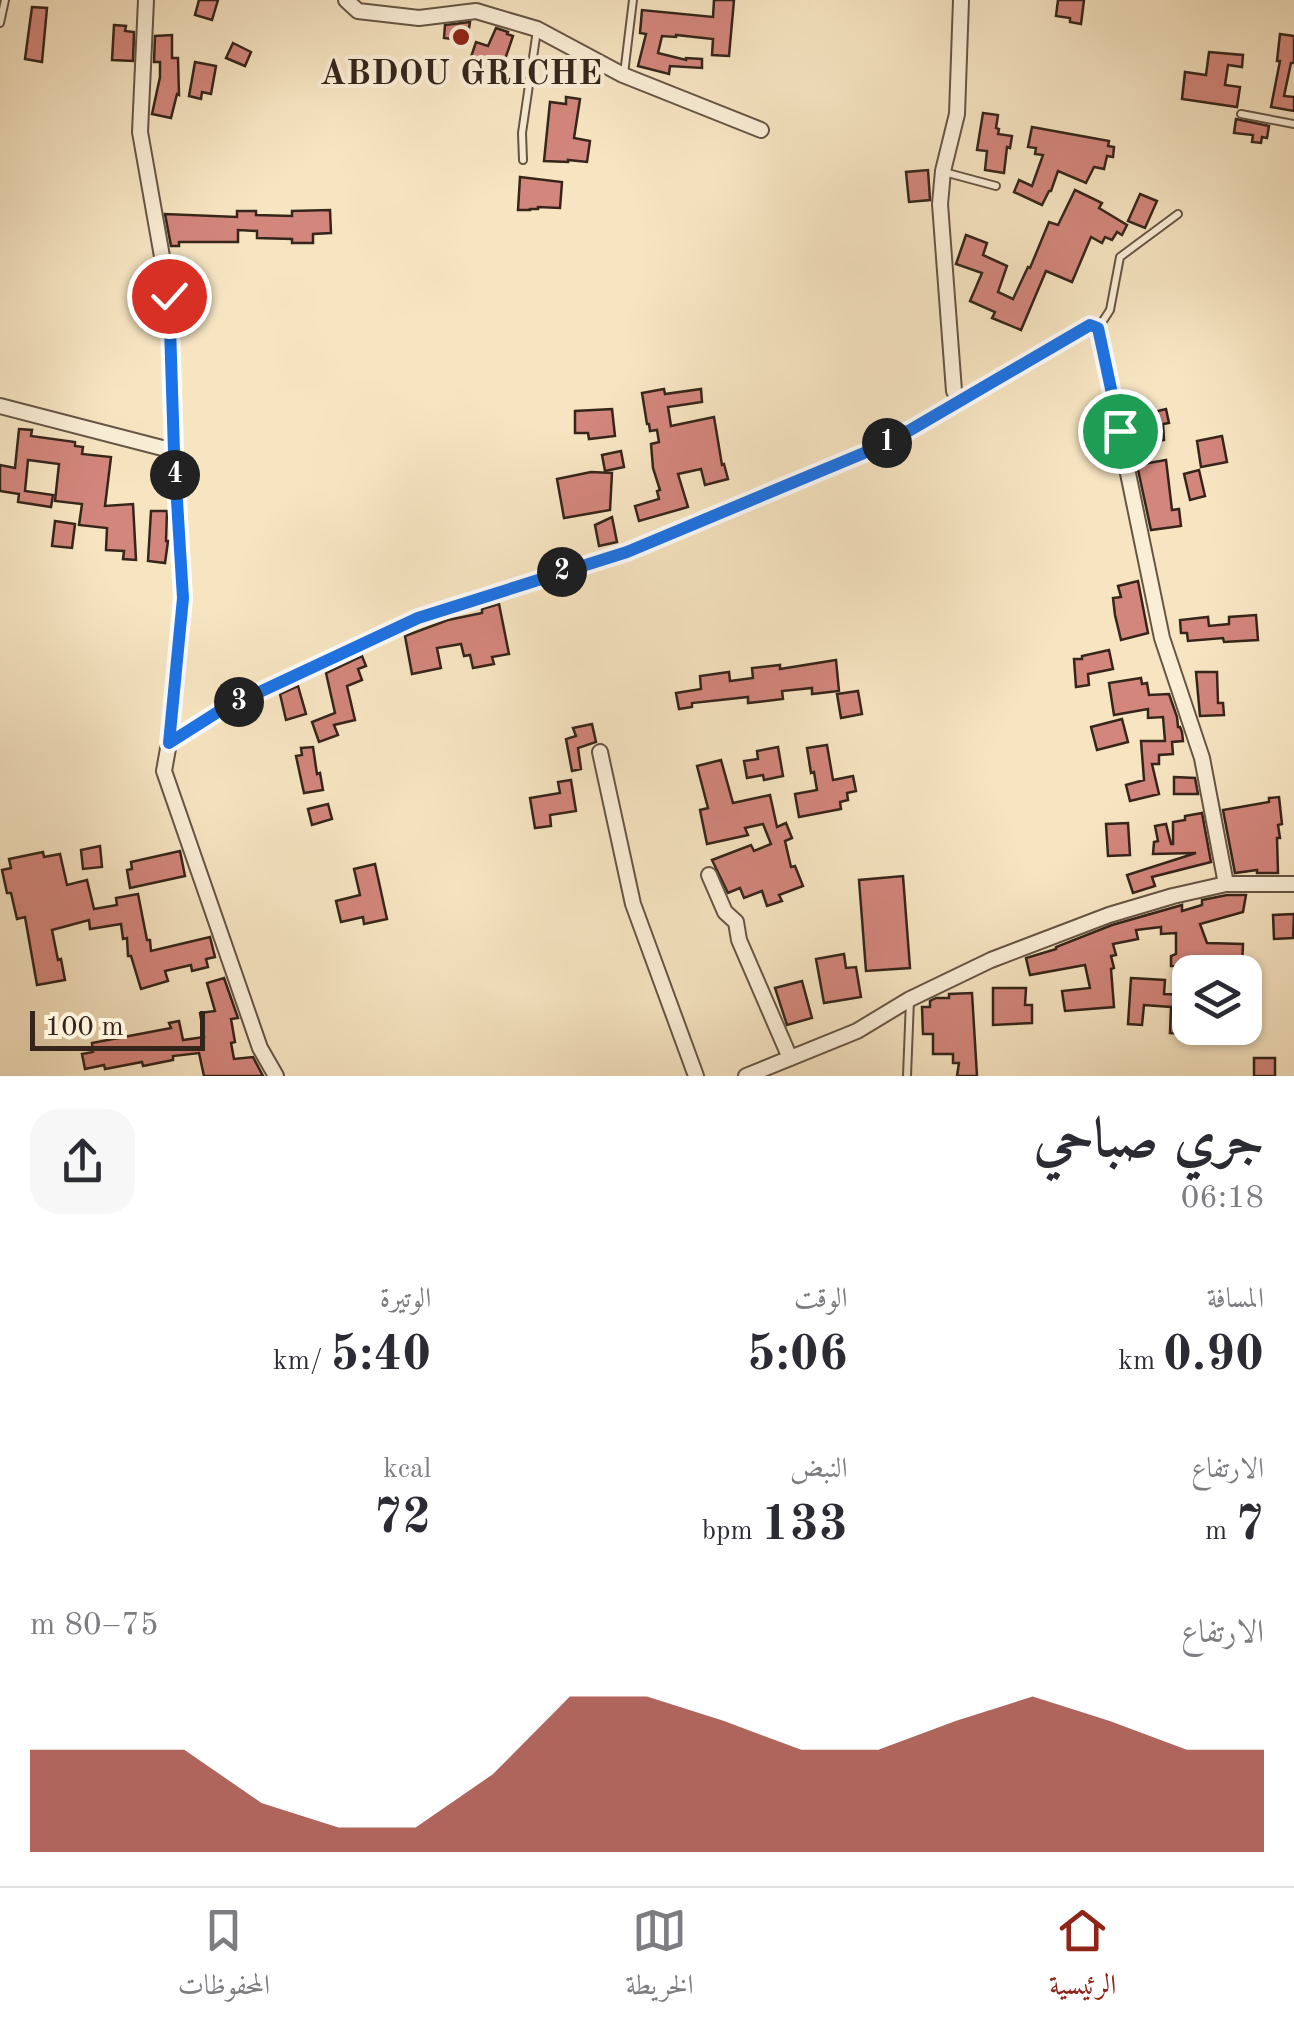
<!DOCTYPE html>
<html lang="ar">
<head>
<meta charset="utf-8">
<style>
  :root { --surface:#fff; --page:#f7f7f7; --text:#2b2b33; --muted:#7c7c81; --line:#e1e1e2; --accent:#8f2418 }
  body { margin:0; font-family:"Old Standard TT",Amiri,serif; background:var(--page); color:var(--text); direction:rtl; height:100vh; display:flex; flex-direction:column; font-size:38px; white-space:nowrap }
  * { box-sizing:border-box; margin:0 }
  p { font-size:32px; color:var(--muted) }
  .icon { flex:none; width:55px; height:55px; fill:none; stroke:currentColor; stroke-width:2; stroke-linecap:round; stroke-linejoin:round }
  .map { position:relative; height:1076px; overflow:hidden; direction:ltr }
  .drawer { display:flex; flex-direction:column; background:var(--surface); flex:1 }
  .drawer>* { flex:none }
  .controls { position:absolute; left:1172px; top:955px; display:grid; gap:20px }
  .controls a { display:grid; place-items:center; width:90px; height:90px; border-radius:20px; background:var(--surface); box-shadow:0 2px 8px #0004; font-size:50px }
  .scale { position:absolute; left:30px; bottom:25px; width:175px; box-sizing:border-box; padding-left:10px; border:5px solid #35251a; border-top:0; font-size:28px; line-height:35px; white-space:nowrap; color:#35251a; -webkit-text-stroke:8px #faeed7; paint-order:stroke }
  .pin { position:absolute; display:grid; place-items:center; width:85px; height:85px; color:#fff; margin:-42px; border:5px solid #fff; border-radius:50%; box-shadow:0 2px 10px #0007 }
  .km { position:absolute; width:50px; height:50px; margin:-25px; border-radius:50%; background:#222; color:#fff; font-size:28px; line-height:50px; text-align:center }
  .round { display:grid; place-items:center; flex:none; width:105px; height:105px; border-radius:30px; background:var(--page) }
  .headline { display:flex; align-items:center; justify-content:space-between; height:170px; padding:0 30px }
  h1 { font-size:55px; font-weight:700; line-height:75px }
  .stats { display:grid; grid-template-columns:repeat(3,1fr); gap:15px; height:170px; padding:10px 30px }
  .stats div { display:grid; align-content:center }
  .stats b { font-size:50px; font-weight:700 }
  .stats small { font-size:28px; font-weight:400 }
  .stats p { font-size:28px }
  .chart { height:280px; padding:20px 30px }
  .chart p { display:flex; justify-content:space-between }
  .chart svg { width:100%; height:180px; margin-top:10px; fill:var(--accent); opacity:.7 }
  .menu { display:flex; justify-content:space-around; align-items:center; height:140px; border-top:2px solid var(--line); background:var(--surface); font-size:28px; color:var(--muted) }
  .menu a { display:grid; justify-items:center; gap:5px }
  .menu .selected { color:var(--accent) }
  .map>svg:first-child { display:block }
</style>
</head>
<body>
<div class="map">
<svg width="1294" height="1076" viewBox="0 0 1294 1076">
  <rect width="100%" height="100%" fill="#f7e5c2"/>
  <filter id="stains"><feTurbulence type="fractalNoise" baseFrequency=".002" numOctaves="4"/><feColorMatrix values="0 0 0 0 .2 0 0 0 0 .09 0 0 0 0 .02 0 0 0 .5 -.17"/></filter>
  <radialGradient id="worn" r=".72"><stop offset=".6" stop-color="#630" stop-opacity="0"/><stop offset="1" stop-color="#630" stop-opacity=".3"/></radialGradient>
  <!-- building -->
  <g fill="#d3867c" stroke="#35251a" stroke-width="2.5">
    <polygon points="199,0 218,0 212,20 195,15"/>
    <polygon points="714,0 734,0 729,56 712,55 713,39 676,35 676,37 662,36 658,53 686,60 686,58 702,59 702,68 670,66 669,74 638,66 646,34 640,33 642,10 713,17"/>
    <polygon points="1058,0 1084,0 1081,24 1070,22 1070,18 1056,16"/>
    <polygon points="32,7 47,8 42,62 25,59"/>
    <polygon points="470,22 467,41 444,38 445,25"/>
    <polygon points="114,25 126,26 125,31 134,32 133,61 112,60"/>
    <polygon points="496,28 508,32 507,34 513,36 502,68 471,57 476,42 488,46"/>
    <polygon points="1280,34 1294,36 1294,63 1291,63 1284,96 1294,97 1294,111 1271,107 1280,61 1277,61"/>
    <polygon points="172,35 172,58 178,58 179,95 177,94 171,118 152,114 160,77 160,62 154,62 155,36"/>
    <polygon points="233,43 251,52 245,66 226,58"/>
    <polygon points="1209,52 1243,55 1242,67 1228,65 1225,85 1240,87 1237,107 1182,99 1185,72 1206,75"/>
    <polygon points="195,62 216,66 211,94 202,92 201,99 189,96"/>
    <polygon points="566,97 580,99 574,138 590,141 587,162 568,160 568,162 544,161 550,102 566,104"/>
    <polygon points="983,113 998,115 996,128 999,129 998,134 1012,136 1010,148 1007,147 1004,173 985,170 987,151 977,150"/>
    <polygon points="1236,119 1269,126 1267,138 1262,137 1261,143 1252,142 1253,135 1234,133"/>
    <polygon points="1032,127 1109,141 1108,146 1114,147 1113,157 1107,156 1104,169 1094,167 1086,183 1058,171 1051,191 1049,191 1042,205 1014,192 1019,180 1032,186 1043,155 1035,154 1036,148 1028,147"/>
    <polygon points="928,170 930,200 909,202 906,172"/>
    <polygon points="520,177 562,182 560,208 538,207 538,209 530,209 530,210 518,210"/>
    <polygon points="1075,190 1102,203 1099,208 1127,225 1122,235 1117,232 1112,240 1105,237 1102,243 1091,237 1072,282 1046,271 1021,330 992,318 995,312 970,301 982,273 956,264 966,235 987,243 983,255 1007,266 998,292 1013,299 1028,267 1030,268 1049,222 1058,225"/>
    <polygon points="1140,194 1157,201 1145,228 1128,221"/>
    <polygon points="330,210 331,233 313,234 313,243 292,243 292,239 257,238 257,231 238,230 238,242 179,242 179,246 171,246 165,214 237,217 237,211 256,211 256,215 292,216 292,211"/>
    <polygon points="664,389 665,394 701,389 702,402 668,407 671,426 714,417 722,465 724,464 728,479 705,485 701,469 678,474 688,507 639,521 635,506 659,499 657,491 660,490 653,468 651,444 659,442 657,430 650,431 649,424 647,424 642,393"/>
    <polygon points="1154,408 1154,412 1166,409 1169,423 1163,424 1164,440 1134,445 1128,418 1145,414 1144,410"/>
    <polygon points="612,409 615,436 589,439 588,433 575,433 575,411"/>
    <polygon points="19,429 32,430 31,436 75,442 75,446 83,447 82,454 111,457 105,506 133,504 136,560 123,559 124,551 106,550 107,528 79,525 82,504 55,501 59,464 28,460 25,491 53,495 51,507 18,502 19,494 0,491 0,465 15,468"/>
    <polygon points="1222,436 1227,462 1201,467 1197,441"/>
    <polygon points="621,451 624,467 605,471 602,455"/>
    <polygon points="1166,460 1172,510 1179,509 1181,526 1151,530 1137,465"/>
    <polygon points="1199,470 1205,496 1190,500 1184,474"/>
    <polygon points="591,472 612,473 610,510 564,518 557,479"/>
    <polygon points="151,511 167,511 166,541 168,541 165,563 148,561"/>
    <polygon points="612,517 617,542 599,546 595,525"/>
    <polygon points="55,521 75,524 72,548 52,546"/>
    <polygon points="1138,581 1148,633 1121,640 1115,615 1113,598 1121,597 1118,586"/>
    <polygon points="499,604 509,654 492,657 494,664 473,668 470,655 464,656 461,644 437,648 441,668 412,674 405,636 448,620 482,613 482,609"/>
    <polygon points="1256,615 1258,640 1224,642 1223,638 1188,641 1187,633 1181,633 1180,620 1208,617 1209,626 1229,624 1229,617"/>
    <polygon points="1109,650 1113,669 1088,674 1089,685 1076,687 1074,659 1082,659 1082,656"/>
    <polygon points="362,656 366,666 358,669 362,680 347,686 355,720 334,725 338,735 319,742 312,722 335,713 326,673"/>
    <polygon points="836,660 839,691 812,694 812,688 782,691 783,699 748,703 748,697 692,703 692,707 679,709 676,693 701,689 700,676 729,672 730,681 753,678 752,668 780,665 780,669"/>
    <polygon points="1196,672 1217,672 1218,703 1223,703 1224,715 1200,716"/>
    <polygon points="1141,678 1142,684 1147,683 1149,695 1169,694 1177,717 1178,727 1180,727 1182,732 1183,741 1172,742 1173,754 1159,755 1159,764 1152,764 1159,794 1130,801 1126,785 1144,780 1141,741 1165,741 1163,717 1148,718 1148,709 1114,715 1109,683"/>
    <polygon points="298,686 306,714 286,720 280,694"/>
    <polygon points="858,691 862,714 841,718 837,694"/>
    <polygon points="1122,719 1128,742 1097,750 1091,727"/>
    <polygon points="592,724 596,742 578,748 581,769 572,771 566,739 576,736 573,728"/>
    <polygon points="827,745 833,780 853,776 856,791 847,793 848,800 840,802 841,809 799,817 795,794 817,790 814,772 811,773 807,748"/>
    <polygon points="313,747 317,774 320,773 323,790 304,793 296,756 302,755 301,748"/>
    <polygon points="778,747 783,776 764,780 763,775 747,778 744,761 758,759 757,751"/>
    <polygon points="721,760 733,803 770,795 777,827 786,823 792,838 785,841 791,867 795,866 803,886 779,895 782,901 767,906 762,891 744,898 740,888 728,893 712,860 751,845 754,851 771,844 763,824 745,828 748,835 707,844 700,810 708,808 697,766"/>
    <polygon points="1174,777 1195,778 1198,794 1174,794"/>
    <polygon points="571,780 576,811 550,815 551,826 535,828 530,798 560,793 558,782"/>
    <polygon points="1279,797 1282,824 1278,825 1280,838 1277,838 1278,873 1257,873 1257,870 1235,873 1223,810 1269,802 1269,798"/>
    <polygon points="328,804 332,819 312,825 308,809"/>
    <polygon points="1202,813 1211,862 1152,877 1155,886 1133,893 1127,875 1196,853 1153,854 1154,842 1158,841 1155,826 1166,824 1171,844 1173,844 1173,822 1185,820 1185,816"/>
    <polygon points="1128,823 1130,855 1108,856 1106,824"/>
    <polygon points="100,846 102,867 83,869 81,850"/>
    <polygon points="180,851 185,876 130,888 127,870 132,869 131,862"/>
    <polygon points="43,852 44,857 60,854 67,885 87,880 94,909 117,905 116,898 138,894 147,940 150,940 151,951 210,937 215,957 206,959 208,967 192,971 191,965 165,971 168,981 141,989 131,956 128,956 127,938 123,939 121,924 90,929 89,920 52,930 58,960 61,959 65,980 37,985 25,917 17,919 11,893 7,893 2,870 11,868 9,859"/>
    <polygon points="375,864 387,919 364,924 363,917 341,922 336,901 360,895 354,869"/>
    <polygon points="903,876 910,968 866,971 859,880"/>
    <polygon points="1227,895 1246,895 1243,912 1200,924 1207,943 1243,944 1242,967 1171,966 1171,956 1176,954 1176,933 1161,934 1161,927 1136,930 1138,939 1113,944 1116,955 1111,956 1114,968 1111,969 1114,1007 1065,1011 1062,991 1090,988 1085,965 1030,975 1026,958 1056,949 1056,947 1112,925 1182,905 1182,911 1202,905 1202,900"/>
    <polygon points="1294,914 1293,938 1274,939 1273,915"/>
    <polygon points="844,954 846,968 856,967 861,997 824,1003 816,959"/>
    <polygon points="224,978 238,1018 231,1019 235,1042 231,1043 234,1059 253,1057 263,1076 204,1076 199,1053 173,1056 173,1060 143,1066 142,1062 105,1069 104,1065 85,1069 82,1054 93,1052 92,1043 171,1028 169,1023 179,1021 183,1040 204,1037 200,1013 215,1011 207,983"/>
    <polygon points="1131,978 1165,980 1164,994 1190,995 1190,1034 1170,1033 1171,1007 1144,1005 1142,1025 1128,1024"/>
    <polygon points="802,981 812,1018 787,1025 775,988"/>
    <polygon points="993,988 1026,988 1025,1005 1032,1005 1032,1023 993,1025"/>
    <polygon points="972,993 977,1076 957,1076 959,1063 953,1063 953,1054 933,1054 933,1034 923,1034 922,1007 930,1007 930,1001 936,998 949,998 949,994"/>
    <rect x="1254" y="1058" width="21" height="18"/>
  </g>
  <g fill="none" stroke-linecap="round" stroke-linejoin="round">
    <defs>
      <g id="lane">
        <polyline points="0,23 5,0"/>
        <polyline points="624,74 633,0"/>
        <polyline points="1241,114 1294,124"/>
        <polyline points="523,160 522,133 537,30"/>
        <polyline points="944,172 996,186"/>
        <polyline points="1099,327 1110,310 1120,257 1178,214"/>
        <polyline points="169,741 183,598 174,451"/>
        <polyline points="907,1076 910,1000"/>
      </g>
      <g id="street">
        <polyline points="346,0 358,11 419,18 476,11 537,29 623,75 761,130"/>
        <polyline points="961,0 957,114 943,171 940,204 954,391 961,401 1090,325 1098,328 1162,638 1202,758 1226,884"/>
        <polyline points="0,406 174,451 169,296 140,132 146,0"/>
        <polyline points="600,752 633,904 696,1076"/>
        <polyline points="709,875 725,912 736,922 739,940 790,1058"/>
        <polyline points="276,1076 260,1048 164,771 169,743 221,710 418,618 627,552 888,443 961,401"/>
        <polyline points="746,1076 857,1031 910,999 991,960 1109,915 1173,896 1226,884 1294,884"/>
      </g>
    </defs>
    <!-- lane casing -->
    <use href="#lane" stroke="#654" stroke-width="10"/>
    <!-- street casing -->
    <use href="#street" stroke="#654" stroke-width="18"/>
    <!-- lane -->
    <use href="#lane" stroke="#faeed7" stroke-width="6"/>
    <!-- street -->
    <use href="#street" stroke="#faeed7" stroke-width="14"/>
  </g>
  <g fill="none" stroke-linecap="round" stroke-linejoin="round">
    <defs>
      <polyline id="route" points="169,296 174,452 183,598 169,743 221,710 418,618 627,552 888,443 1090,325 1098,328 1120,431"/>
    </defs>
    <!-- route casing -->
    <use href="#route" stroke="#fff" stroke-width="20"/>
    <!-- route -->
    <use href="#route" stroke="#1a73e8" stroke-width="12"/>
  </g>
  <!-- markers -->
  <circle fill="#8f2418" stroke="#faeed7" stroke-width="4" cx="461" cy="37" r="10"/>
  <g text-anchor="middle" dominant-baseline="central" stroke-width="8" stroke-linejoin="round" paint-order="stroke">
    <!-- poi labels -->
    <g font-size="35" font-weight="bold" fill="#35251a" stroke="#faeed7">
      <text x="461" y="74">ABDOU GRICHE</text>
    </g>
  </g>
  <rect width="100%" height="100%" filter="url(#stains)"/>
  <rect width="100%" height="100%" fill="url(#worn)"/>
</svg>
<div class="controls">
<a><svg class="icon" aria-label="layers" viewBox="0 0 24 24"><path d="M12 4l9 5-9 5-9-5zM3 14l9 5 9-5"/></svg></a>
</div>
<div class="scale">100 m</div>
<div class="pin" style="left:1120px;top:431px;background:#1e9e55"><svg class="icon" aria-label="arrive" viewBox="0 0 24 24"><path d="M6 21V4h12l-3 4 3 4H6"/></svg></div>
<div class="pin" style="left:169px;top:296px;background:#d93025"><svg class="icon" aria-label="check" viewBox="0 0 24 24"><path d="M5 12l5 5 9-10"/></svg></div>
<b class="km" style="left:887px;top:443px">1</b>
<b class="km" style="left:562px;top:572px">2</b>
<b class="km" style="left:239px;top:702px">3</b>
<b class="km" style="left:175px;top:475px">4</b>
</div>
<section class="drawer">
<div class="headline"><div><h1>جري صباحي</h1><p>06:18</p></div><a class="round"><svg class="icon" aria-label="share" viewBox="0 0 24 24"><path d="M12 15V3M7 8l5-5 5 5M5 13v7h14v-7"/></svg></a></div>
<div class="stats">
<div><p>المسافة</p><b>0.90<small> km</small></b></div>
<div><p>الوقت</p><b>5:06</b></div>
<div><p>الوتيرة</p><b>5:40<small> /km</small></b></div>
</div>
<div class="stats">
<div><p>الارتفاع</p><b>7<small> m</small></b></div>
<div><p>النبض</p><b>133<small> bpm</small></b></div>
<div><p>kcal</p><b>72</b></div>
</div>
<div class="chart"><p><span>الارتفاع</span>75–80 m</p>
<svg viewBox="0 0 160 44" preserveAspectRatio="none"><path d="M0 44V19L10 19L20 19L30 32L40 38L50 38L60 25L70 6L80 6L90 12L100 19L110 19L120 12L130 6L140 12L150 19L160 19V44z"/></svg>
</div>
</section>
<nav class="menu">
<a class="selected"><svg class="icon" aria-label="home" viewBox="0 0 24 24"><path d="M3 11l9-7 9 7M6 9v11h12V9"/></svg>الرئيسية</a>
<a><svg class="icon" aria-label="map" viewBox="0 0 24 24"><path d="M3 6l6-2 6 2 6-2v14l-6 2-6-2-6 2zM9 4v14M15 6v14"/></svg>الخريطة</a>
<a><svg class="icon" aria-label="saved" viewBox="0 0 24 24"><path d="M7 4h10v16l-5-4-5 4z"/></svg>المحفوظات</a>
</nav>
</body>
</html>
